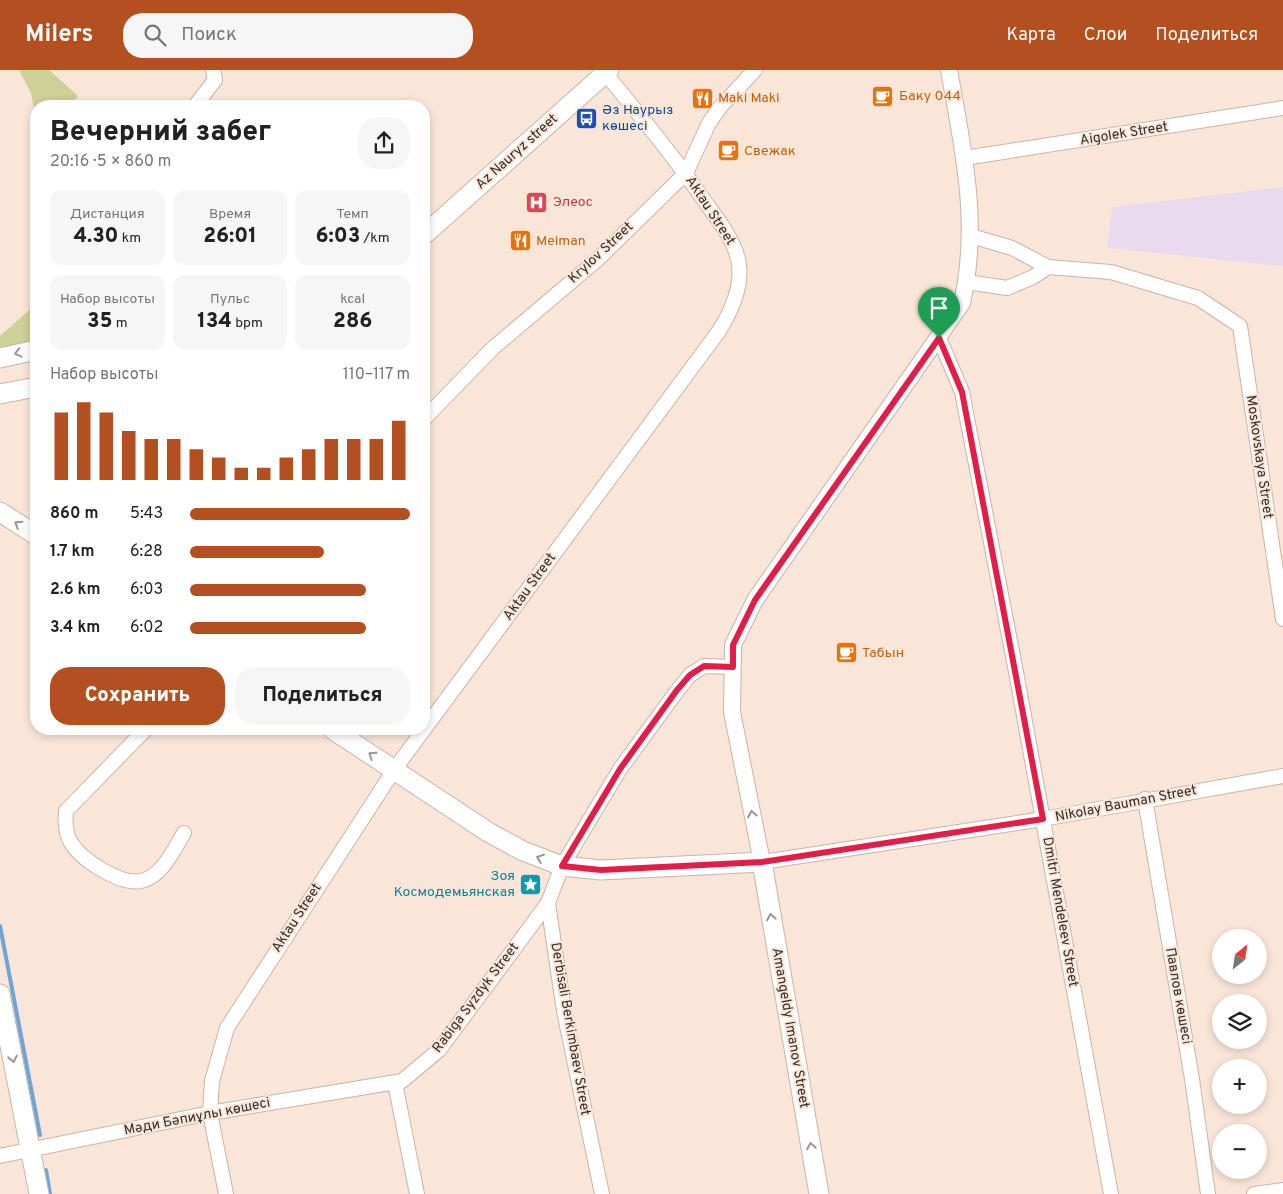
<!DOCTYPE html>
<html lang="ru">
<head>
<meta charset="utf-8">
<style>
  :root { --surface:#fff; --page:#f6f6f6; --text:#222; --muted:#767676; --accent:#b44f20 }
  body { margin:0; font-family:Overpass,sans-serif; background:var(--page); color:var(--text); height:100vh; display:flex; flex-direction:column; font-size:19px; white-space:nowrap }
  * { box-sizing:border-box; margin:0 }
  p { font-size:16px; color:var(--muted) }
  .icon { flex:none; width:28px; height:28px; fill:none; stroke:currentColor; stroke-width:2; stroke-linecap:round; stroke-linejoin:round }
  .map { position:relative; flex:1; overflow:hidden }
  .sheet { position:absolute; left:30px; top:30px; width:400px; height:635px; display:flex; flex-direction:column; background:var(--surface); border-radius:20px; box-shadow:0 2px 8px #0003 }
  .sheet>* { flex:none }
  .needle { width:32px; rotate:30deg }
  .buttons { position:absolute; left:1212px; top:859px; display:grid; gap:10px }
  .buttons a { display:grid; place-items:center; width:55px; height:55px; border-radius:50%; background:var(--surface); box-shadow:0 2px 8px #0003; font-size:25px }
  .pin { position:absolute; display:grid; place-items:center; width:42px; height:42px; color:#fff; margin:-51px -21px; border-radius:50% 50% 50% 0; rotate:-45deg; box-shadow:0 0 5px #0007 }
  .pin .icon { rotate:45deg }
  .round { display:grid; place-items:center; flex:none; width:52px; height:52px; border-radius:20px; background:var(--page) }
  .summary { display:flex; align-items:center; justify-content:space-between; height:85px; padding:0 20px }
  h1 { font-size:28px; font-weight:800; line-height:38px }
  .figures { display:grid; grid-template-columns:repeat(3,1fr); gap:8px; height:85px; padding:5px 20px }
  .figures div { display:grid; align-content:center; border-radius:12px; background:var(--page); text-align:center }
  .figures b { font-size:21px; font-weight:800 }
  .figures small { font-size:14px; font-weight:400 }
  .figures p { font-size:14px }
  .chart { height:140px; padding:10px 20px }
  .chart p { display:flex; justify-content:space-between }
  .chart svg { width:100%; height:90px; margin-top:5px; stroke:var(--accent); stroke-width:6 }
  .primary-button { display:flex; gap:10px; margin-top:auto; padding:10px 20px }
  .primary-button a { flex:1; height:58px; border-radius:20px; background:var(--accent); color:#fff; font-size:20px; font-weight:800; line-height:58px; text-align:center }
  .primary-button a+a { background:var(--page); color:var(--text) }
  ul { padding:0 20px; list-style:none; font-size:16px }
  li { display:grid; grid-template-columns:80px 60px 1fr; align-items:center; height:38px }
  li i { height:12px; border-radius:6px; background:var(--accent) }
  header { display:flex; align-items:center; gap:30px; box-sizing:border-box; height:70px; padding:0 25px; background:var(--accent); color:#fff }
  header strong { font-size:24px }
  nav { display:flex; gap:28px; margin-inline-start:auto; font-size:18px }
  .search { width:350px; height:45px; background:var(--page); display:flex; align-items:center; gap:12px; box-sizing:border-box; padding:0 18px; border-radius:20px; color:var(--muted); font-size:19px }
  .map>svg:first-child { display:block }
</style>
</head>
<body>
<header>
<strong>Milers</strong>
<div class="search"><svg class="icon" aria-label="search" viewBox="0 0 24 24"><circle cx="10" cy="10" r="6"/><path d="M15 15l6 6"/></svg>Поиск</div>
<nav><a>Карта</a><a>Слои</a><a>Поделиться</a></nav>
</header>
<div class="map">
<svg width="1283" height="1124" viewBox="0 0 1283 1124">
  <rect width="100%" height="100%" fill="#fae6d9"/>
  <!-- industrial -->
  <polygon fill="#eadaed" points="1283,117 1283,196 1107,178 1112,137"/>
  <!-- green -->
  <g fill="#cdd197">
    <polygon points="19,0 49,0 78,26 71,36 36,36 36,48 31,23"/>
    <polygon points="36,234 36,275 0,283 0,266"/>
  </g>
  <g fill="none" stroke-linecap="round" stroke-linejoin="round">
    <!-- stream -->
    <g stroke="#6ea5d8" stroke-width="4">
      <polyline points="0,856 40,1065"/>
      <polyline points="46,1100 50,1124"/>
    </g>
    <defs>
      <g id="minor">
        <polyline points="195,36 215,10 213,0"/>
        <polyline points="965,88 1283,38"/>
        <polyline points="971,166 1012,178 1048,197"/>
        <polyline points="967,212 1007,218 1033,207 1048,197 1111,202 1198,228 1240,256 1283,549"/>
        <polyline points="939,268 962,322 1016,602 1111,1124"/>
        <polyline points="424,349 493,278 597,190 686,103 709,53 721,36 755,0"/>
        <path d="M146,659L66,741C65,751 65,761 70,771C80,789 119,815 141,811C162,807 174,779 184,763"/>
        <polyline points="1145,729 1192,1009 1208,1124"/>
        <polyline points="762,792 1043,749 1283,706"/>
        <polyline points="395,1013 417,1124"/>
        <polyline points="0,1086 210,1043 402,1011 439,980 548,833"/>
        <path d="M226,1124L210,1043L212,1011L227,958L394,700L719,261C732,240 744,214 738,189C733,169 720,152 708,136C677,90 641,47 606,4"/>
        <polyline points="602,1124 564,941 548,833 562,796 620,699 677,621 690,605 704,596 733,597"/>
        <polyline points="1254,1124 1283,1120"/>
      </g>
      <path id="tertiary" d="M762,792L732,642L733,575L755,530L962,233C980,152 963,79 949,0"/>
      <g id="secondary">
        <polyline points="424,165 609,0"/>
        <polyline points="0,288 36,280"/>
        <polyline points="0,324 36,317"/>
        <polyline points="0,442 36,465"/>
        <polyline points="332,659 488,762 523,781 562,796 601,800 762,792 819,1124"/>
        <polyline points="0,924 39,1124"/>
      </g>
    </defs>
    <!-- minor casing -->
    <use href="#minor" stroke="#c7b4a8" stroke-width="16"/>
    <!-- tertiary casing -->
    <use href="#tertiary" stroke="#c7b4a8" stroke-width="18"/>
    <!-- secondary casing -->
    <use href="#secondary" stroke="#c7b4a8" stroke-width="21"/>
    <!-- minor -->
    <use href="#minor" stroke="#fff" stroke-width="14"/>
    <!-- tertiary -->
    <use href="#tertiary" stroke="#fff" stroke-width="16"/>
    <!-- secondary -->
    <use href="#secondary" stroke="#fff" stroke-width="19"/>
  </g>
  <!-- one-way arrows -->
  <defs><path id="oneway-chevron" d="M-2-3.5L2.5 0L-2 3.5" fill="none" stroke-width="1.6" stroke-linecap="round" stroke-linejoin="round" transform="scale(1.25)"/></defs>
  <g stroke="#9a9694">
    <use href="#oneway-chevron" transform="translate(18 283) rotate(166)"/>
    <use href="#oneway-chevron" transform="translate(18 454) rotate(-147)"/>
    <use href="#oneway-chevron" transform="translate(372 685) rotate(-146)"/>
    <use href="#oneway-chevron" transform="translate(752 744) rotate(-101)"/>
    <use href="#oneway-chevron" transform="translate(540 788) rotate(-159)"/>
    <use href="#oneway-chevron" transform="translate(771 847) rotate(-100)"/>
    <use href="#oneway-chevron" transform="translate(13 989) rotate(79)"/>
    <use href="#oneway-chevron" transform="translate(811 1076) rotate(-100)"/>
  </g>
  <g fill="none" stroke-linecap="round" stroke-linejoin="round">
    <defs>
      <polygon id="route" points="939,268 962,322 1043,749 762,792 601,800 562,796 620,699 677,620 690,605 704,596 733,597 733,575 755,530"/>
    </defs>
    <!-- route casing -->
    <use href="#route" stroke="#fff" stroke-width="10"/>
    <!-- route -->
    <use href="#route" stroke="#e11d48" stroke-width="6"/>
  </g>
  <!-- icons -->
  <defs>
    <symbol id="cafe-square" viewBox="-11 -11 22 22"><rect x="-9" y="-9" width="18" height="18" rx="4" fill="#e8710a" stroke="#fae6d9"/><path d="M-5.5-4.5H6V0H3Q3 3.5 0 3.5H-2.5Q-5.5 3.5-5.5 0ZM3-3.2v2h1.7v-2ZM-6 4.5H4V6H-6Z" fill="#fff"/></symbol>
    <symbol id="restaurant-square" viewBox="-11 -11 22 22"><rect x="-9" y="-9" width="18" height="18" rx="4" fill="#e8710a" stroke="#fae6d9"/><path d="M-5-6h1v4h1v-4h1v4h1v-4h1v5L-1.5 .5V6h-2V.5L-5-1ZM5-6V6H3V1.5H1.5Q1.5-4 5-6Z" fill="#fff"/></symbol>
    <symbol id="bus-square" viewBox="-11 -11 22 22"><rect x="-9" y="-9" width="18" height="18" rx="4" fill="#1a4fb4" stroke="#fae6d9"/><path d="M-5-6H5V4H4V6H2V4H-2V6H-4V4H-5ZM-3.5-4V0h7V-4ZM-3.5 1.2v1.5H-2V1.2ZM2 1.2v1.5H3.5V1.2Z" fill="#fff"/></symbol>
    <symbol id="hospital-square" viewBox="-11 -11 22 22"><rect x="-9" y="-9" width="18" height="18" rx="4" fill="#e0444e" stroke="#fae6d9"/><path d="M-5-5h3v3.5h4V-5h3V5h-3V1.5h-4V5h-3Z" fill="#fff"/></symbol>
    <symbol id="sight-square" viewBox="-11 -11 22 22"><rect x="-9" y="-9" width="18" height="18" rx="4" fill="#0f9aa8" stroke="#fae6d9"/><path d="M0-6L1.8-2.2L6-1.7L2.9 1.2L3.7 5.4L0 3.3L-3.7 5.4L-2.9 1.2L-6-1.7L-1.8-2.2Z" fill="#fff"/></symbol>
  </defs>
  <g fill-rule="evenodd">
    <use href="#cafe-square" x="870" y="14" width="25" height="25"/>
    <use href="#restaurant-square" x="690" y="16" width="25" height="25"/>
    <use href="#bus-square" x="574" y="36" width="25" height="25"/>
    <use href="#cafe-square" x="716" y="68" width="25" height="25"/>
    <use href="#hospital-square" x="524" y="120" width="25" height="25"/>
    <use href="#restaurant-square" x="508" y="158" width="25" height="25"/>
    <use href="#cafe-square" x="834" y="570" width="25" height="25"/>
    <use href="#sight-square" x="518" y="802" width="25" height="25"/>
  </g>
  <g text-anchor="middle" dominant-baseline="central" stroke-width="4" stroke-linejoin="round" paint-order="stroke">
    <!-- food labels -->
    <g font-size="14" fill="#c56008" stroke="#fae6d9" text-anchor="start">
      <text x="899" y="26">Баку 044</text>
      <text x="718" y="28">Maki Maki</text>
      <text x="744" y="81">Свежак</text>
      <text x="536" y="171">Meiman</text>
      <text x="862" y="583">Табын</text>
    </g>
    <!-- transit labels -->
    <g font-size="14" fill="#164399" stroke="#fae6d9" text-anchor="start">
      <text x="602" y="40">Әз Наурыз<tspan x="602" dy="16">көшесі</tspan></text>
    </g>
    <!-- street labels -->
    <g font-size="14" fill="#352d29" stroke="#fae6d9">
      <text transform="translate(1124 64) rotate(-9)">Aigolek Street</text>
      <text transform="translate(517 82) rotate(-42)">Az Nauryz street</text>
      <text transform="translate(710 141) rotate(57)">Aktau Street</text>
      <text transform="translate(601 183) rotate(-43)">Krylov Street</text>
      <text transform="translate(1259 387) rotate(82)">Moskovskaya Street</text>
      <text transform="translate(530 517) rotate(-54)">Aktau Street</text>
      <text transform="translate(1126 734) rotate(-11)">Nikolay Bauman Street</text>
      <text transform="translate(1060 842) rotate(80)">Dmitri Mendeleev Street</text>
      <text transform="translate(297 848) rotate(-57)">Aktau Street</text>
      <text transform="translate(1178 926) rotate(80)">Павлов көшесі</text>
      <text transform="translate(476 928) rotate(-53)">Rabiga Syzdyk Street</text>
      <text transform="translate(790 958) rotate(80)">Amangeldy Imanov Street</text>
      <text transform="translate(570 959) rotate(80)">Derbisali Berkimbaev Street</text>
      <text transform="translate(197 1047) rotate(-11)">Мәди Бәпиұлы көшесі</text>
    </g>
    <!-- health labels -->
    <g font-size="14" fill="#be3a42" stroke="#fae6d9" text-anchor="start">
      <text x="553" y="132">Элеос</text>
    </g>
    <!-- culture labels -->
    <g font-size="14" fill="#0d838f" stroke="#fae6d9" text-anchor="end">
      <text x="515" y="806">Зоя<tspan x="515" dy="16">Космодемьянская</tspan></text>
    </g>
  </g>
</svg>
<div class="buttons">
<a><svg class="needle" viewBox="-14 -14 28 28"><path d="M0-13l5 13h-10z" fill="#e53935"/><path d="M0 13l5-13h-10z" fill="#767676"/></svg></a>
<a><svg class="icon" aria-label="layers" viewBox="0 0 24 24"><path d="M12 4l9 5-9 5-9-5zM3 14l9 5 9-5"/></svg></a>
<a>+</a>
<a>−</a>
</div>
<div class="pin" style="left:939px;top:268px;background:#1e9e55"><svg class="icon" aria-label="arrive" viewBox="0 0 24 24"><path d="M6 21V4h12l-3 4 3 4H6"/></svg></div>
<section class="sheet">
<div class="summary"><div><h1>Вечерний забег</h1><p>20:16 · 5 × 860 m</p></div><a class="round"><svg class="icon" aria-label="share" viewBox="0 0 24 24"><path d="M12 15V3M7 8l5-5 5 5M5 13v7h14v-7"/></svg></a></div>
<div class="figures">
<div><p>Дистанция</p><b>4.30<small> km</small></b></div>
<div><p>Время</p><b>26:01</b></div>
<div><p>Темп</p><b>6:03<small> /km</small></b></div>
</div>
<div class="figures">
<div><p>Набор высоты</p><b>35<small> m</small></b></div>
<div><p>Пульс</p><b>134<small> bpm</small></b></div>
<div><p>kcal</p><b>286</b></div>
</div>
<div class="chart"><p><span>Набор высоты</span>110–117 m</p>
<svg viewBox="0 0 160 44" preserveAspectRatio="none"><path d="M5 44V11M15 44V6M25 44V11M35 44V20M45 44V24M55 44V24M65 44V29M75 44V33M85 44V38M95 44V38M105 44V33M115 44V29M125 44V24M135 44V24M145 44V24M155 44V15"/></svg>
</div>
<ul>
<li><b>860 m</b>5:43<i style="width:100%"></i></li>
<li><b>1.7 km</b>6:28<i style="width:61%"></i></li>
<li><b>2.6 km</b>6:03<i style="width:80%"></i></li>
<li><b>3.4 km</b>6:02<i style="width:80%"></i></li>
</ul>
<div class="primary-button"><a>Сохранить</a><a>Поделиться</a></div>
</section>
</div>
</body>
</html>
